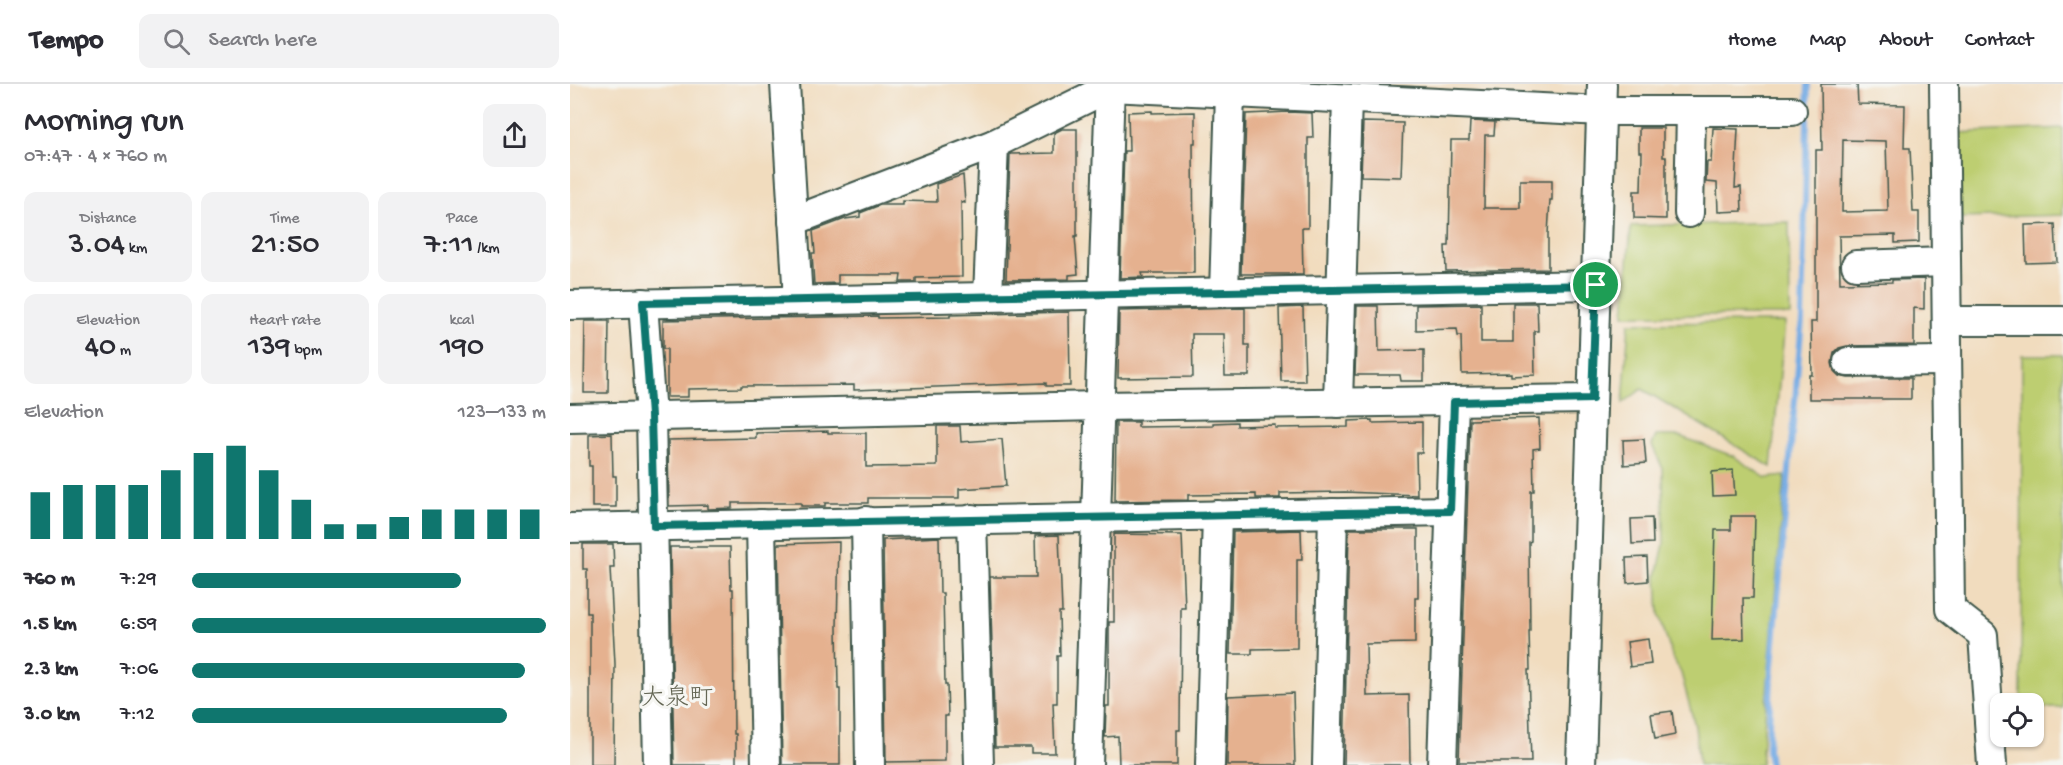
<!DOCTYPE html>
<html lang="en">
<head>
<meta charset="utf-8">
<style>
  :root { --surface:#fff; --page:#f2f2f3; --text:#2b2b33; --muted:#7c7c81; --line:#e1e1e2; --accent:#0f766e }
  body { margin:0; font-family:"Gochi Hand","Klee One",sans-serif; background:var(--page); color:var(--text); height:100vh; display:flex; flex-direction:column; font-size:22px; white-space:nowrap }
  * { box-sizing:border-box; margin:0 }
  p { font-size:20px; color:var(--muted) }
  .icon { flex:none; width:33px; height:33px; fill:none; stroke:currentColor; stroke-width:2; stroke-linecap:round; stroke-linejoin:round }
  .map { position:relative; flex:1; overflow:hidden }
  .details { display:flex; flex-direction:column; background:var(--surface); width:570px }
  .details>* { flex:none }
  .controls { position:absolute; left:1420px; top:609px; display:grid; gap:12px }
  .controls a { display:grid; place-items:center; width:54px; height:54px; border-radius:12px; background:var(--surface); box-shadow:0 2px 4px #0004; font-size:30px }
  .pin { position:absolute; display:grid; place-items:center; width:51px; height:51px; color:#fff; margin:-26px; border:3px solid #fff; border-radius:50%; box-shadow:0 2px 6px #0007 }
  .round { display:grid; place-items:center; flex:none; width:63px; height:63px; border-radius:12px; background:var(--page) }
  .head { display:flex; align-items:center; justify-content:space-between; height:102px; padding:0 24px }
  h1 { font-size:33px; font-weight:600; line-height:45px }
  .stats { display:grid; grid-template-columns:repeat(3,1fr); gap:9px; height:102px; padding:6px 24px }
  .stats div { display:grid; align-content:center; border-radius:12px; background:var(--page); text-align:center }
  .stats b { font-size:30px; font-weight:600 }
  .stats small { font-size:16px; font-weight:400 }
  .stats p { font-size:16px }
  .chart { height:168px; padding:12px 24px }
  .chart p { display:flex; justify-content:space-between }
  .chart svg { width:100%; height:108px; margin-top:6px; stroke:var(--accent); stroke-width:6 }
  ul { padding:0 24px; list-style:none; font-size:20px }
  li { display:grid; grid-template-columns:96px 72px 1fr; align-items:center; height:45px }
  li i { height:15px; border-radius:8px; background:var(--accent) }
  header { display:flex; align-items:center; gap:36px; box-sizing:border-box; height:84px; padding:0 30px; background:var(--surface); border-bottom:2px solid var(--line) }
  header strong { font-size:28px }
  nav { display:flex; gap:33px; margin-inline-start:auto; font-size:21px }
  .search { width:420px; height:54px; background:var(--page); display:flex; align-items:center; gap:15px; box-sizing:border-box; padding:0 21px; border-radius:12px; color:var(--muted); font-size:22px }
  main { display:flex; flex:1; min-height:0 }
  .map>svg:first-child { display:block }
</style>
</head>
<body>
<header>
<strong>Tempo</strong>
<div class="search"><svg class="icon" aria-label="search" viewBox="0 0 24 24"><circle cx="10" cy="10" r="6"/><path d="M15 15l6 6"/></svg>Search here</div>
<nav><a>Home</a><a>Map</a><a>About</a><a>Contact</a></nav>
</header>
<main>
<section class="details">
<div class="head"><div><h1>Morning run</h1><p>07:47 · 4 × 760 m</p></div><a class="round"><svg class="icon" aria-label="share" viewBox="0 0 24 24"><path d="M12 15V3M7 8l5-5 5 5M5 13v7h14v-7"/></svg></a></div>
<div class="stats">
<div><p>Distance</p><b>3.04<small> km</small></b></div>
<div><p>Time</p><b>21:50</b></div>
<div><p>Pace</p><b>7:11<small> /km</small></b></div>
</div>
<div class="stats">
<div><p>Elevation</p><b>40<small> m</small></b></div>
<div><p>Heart rate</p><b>139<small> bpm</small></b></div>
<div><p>kcal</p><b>190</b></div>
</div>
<div class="chart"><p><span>Elevation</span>123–133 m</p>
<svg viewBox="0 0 160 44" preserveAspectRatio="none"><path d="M5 44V25M15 44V22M25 44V22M35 44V22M45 44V16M55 44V9M65 44V6M75 44V16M85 44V28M95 44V38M105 44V38M115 44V35M125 44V32M135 44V32M145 44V32M155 44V32"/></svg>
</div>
<ul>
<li><b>760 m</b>7:29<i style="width:76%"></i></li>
<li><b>1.5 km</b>6:59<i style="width:100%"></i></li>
<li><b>2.3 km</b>7:06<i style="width:94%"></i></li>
<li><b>3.0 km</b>7:12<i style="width:89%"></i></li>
</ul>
</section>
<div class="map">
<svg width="1493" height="681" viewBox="0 0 1493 681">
  <rect width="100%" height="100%" fill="#f6f6f2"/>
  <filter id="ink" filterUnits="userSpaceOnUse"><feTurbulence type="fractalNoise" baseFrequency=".0167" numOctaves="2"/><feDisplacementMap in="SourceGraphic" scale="12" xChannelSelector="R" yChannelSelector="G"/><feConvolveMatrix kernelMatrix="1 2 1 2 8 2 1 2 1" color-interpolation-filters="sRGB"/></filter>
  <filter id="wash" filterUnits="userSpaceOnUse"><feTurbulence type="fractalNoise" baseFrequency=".008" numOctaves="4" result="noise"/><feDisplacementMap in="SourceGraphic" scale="24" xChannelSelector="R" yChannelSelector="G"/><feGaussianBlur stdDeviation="1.35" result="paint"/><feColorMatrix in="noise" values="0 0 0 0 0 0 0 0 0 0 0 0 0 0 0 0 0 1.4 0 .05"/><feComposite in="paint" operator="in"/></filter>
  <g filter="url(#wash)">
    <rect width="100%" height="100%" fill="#f1dcbe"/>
    <!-- green -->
    <g fill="#bdce71" stroke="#6e8652" stroke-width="1.5">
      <polygon points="1493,44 1493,131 1390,134 1387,49"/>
      <polygon points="1219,138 1220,231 1054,231 1061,142"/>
      <polygon points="1215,238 1201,383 1072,305 1053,319 1059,239"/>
      <polygon points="1452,271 1493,271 1493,624 1464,624 1464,620 1451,619"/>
      <polygon points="1086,352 1109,352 1163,372 1196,394 1215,392 1191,681 1129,681 1125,642 1111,589 1102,572 1089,530 1087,492 1094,460 1093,385 1082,361"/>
    </g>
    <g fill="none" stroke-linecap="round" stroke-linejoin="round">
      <!-- stream -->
      <polyline stroke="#76ace4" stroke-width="6" points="1200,681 1198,665 1201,593 1232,236 1238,0"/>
    </g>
    <g id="blocks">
      <!-- building -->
      <g fill="#e5b18f" fill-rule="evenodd">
        <path d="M1251,0H1287L1288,20L1335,21L1334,64H1340L1343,128H1349V158L1325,159V151L1269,152L1270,199L1322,198V196L1354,195V225L1344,224V261L1277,262L1269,264L1264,269L1262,279L1264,287L1269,292L1278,294H1341V315H1239V291H1242L1241,238H1246V66H1252ZM1273,56L1316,57L1318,127L1272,128Z"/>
        <polygon points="582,27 582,29 625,28 625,59 623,59 624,189 572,189 573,193 550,194 554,67 559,67 558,28"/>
        <polygon points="718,28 742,29 743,54 738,54 738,144 732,144 733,190 671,190 676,30"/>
        <polygon points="900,37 925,38 924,51 915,51 914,124 950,124 950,96 982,96 982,116 980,116 978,150 978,185 876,187 875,162 879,162 881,56 899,56"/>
        <polygon points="793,38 833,39 831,93 791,92"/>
        <polygon points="1069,44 1093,44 1093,73 1096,73 1096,135 1064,134 1064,107 1071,107 1072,68 1069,68"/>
        <polygon points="1143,44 1168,45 1165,104 1171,103 1172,127 1148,128 1147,99 1136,98 1137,78 1141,78"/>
        <polygon points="492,45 507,45 507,152 505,152 508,190 499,191 499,195 436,196 440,70 484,69 484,49"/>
        <polygon points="393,91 395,119 391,118 392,193 346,194 346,198 330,198 331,191 268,191 268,199 244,200 242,169 245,169 243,147 275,135 290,133 290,129 310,121 333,121 333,117 367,118 366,100"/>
        <polygon points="1485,140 1487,178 1456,179 1455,141"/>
        <polygon points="943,219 967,219 968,247 964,247 965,291 941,292 941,289 892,290 891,252 888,252 887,245 846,246 846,221 911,220 911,258 943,258"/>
        <polygon points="787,222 808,222 809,267 854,266 854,297 831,297 830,291 785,291"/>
        <polygon points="733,223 735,297 711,297 709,224"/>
        <polygon points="675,224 675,261 679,261 679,292 655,292 654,250 622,250 623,293 548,294 549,227"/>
        <polygon points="499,228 500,302 476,302 476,299 284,306 284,301 171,302 171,304 118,305 118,313 97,313 97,265 93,265 93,236 308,232 308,234 380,233 380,231"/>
        <polygon points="15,237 39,237 38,309 14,309"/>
        <polygon points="969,334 970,364 963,365 964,407 961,407 961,457 959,458 960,547 959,547 960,586 958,586 961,678 889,678 900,336"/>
        <polygon points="802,336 802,339 852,338 852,369 846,369 847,411 775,408 710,409 710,414 686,414 686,410 618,411 618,416 545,417 546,338 568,338 568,343 643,342 643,339 667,338 667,342 705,341 705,344 778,343 778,337"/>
        <polygon points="367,342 390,342 391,358 432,355 436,402 389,405 389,414 298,414 298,419 255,419 255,422 231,422 231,419 162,419 162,424 138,425 138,421 99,422 98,356 186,354 186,349 258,347 258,349 296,349 296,383 367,382"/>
        <polygon points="42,350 43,392 46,392 46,423 22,423 22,382 19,382 19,351"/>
        <polygon points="1074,355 1076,379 1054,381 1053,356"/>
        <polygon points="1163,386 1165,411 1143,412 1142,388"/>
        <polygon points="1161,432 1185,432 1183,514 1173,514 1174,555 1142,556 1145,446 1161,446"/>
        <polygon points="1082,434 1083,459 1062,460 1061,435"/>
        <polygon points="779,445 848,445 848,514 845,514 845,559 796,560 797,612 839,611 840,681 774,681"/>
        <polygon points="731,446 732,476 727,476 727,564 682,565 682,570 660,570 663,448"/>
        <polygon points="544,450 612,451 615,524 611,524 610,646 607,646 607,681 549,681 548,652 535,653 536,622 539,622 539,538 544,538"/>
        <polygon points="489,451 492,528 489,528 490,572 487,572 487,619 483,619 485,669 461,669 461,663 425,663 420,493 466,493 465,452"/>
        <polygon points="369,453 370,509 373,509 375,601 377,601 378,632 375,632 375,677 316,678 313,456"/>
        <polygon points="269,458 267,543 268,605 270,605 270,681 212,681 208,460"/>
        <polygon points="13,460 43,460 44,484 40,484 45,580 44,681 20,681 20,529 17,529 17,485 13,485"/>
        <polygon points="100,463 160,463 161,505 163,505 164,650 166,650 166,681 104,681"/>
        <polygon points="1077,473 1078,497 1057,499 1056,474"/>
        <polygon points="1078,555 1081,580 1060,583 1057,558"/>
        <polygon points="723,609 725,681 657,681 658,612"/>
        <polygon points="1102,627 1105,651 1085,655 1081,630"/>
      </g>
    </g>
  </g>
  <g filter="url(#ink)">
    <use href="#blocks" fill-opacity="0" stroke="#3e5549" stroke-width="1.5"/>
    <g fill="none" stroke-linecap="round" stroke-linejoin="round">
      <defs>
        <g id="minor">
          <polyline points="215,0 228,216"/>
          <polyline points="1374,0 1380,525 1413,551 1422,681"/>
          <polyline points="1119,129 1121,27"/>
          <polyline points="223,137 424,60 540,3 1032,27 1222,27"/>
          <polyline points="1286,181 1376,178"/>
          <polyline points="654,208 660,9"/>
          <polyline points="418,213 424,60"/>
          <polyline points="73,219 81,332 88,681"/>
          <polyline points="0,221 1026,201"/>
          <polyline points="1377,237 1493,237"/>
          <polyline points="1278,278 1377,277"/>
          <polyline points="768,319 777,15"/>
          <polyline points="0,334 530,322 1022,315"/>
          <polyline points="402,435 409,681"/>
          <polyline points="296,437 300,681"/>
          <polyline points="191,440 196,681"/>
          <polyline points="0,444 880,427"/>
          <polyline points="518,681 540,0"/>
          <polyline points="640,681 647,431"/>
          <polyline points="757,681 763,429"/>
          <polyline points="872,681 884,318"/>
          <polyline points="1011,681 1032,0"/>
        </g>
      </defs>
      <!-- minor casing -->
      <use href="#minor" stroke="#3e5549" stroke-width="32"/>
      <!-- minor -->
      <use href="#minor" stroke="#fff" stroke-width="28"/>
    </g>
  </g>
  <g fill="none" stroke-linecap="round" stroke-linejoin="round" filter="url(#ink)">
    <defs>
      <polygon id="route" points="1026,201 1022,315 884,318 880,427 84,442 81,332 73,219"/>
    </defs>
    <!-- route casing -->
    <use href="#route" stroke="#fff" stroke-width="12"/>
    <!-- route -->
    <use href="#route" stroke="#0f766e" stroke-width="8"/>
  </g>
  <g text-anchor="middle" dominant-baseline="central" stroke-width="6" stroke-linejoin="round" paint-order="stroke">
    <!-- quarter labels -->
    <g font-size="24" fill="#646654" stroke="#f6f6f2">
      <text x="107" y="615">大泉町</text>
    </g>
  </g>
</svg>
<div class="controls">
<a><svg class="icon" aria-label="locate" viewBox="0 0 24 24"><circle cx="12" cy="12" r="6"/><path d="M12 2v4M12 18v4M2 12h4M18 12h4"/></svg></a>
</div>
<div class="pin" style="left:1026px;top:201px;background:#1e9e55"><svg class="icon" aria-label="arrive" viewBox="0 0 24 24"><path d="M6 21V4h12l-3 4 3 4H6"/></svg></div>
</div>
</main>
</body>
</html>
